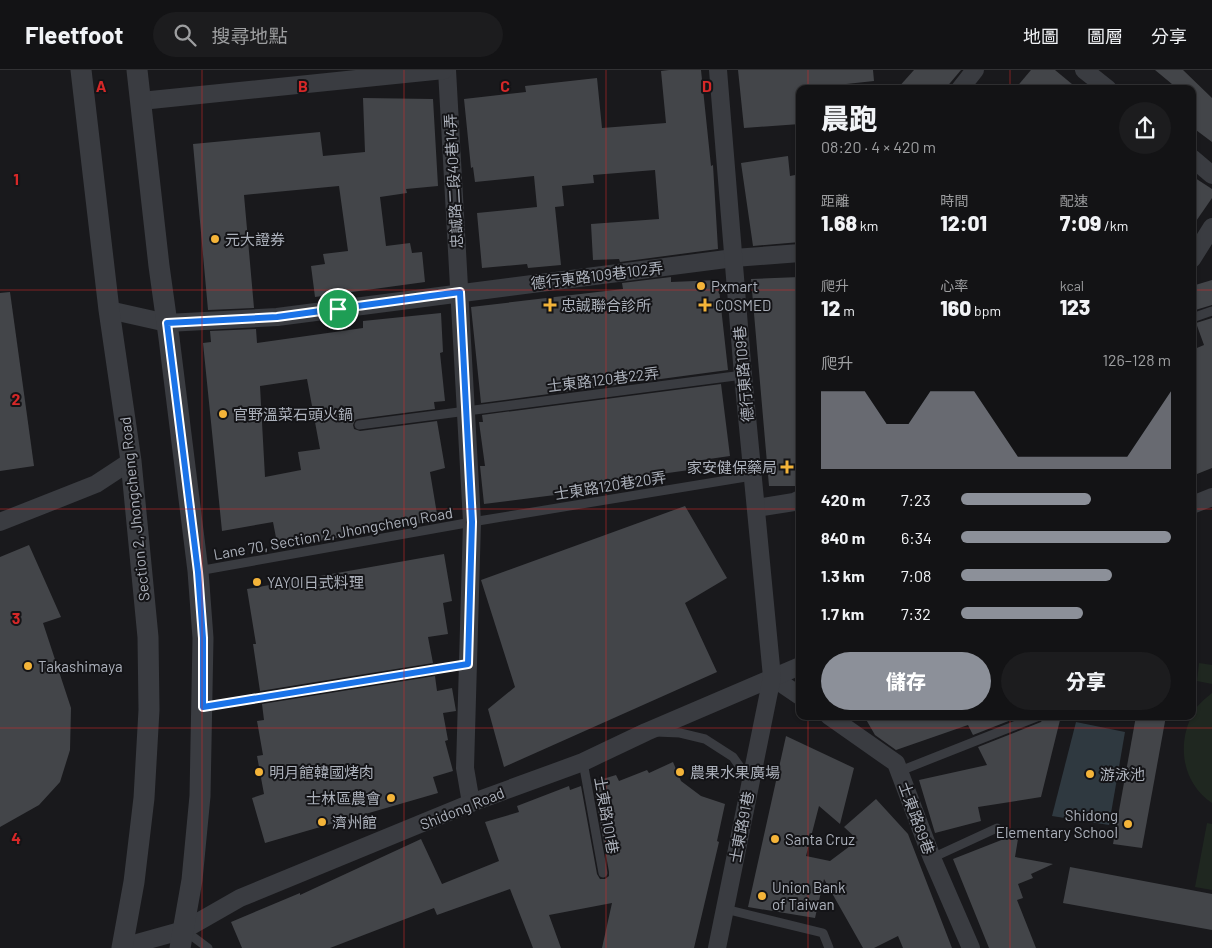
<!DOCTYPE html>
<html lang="zh-TW">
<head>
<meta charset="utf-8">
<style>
  :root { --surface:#131315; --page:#1c1c1e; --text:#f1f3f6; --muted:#9d9ea0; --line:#323234; --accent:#8c9099 }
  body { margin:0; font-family:Barlow,"Noto Sans TC",sans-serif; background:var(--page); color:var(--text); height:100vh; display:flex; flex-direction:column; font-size:19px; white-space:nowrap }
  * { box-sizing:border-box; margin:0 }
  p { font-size:16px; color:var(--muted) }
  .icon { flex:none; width:28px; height:28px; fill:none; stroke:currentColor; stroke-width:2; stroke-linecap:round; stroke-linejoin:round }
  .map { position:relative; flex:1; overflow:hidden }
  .panel { position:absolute; left:796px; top:15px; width:400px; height:635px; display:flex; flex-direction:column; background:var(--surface); border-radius:10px; box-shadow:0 1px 4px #0004,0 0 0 1px var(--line) }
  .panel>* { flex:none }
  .pin { position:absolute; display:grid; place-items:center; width:42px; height:42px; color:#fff; margin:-21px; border:2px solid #fff; border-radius:50%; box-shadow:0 1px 5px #0007 }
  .round { display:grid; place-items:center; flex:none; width:52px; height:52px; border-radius:26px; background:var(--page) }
  .summary { display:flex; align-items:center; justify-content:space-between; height:85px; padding:0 25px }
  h1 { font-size:28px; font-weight:800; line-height:38px }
  .figures { display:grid; grid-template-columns:repeat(3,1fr); gap:8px; height:85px; padding:5px 25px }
  .figures div { display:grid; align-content:center }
  .figures b { font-size:21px; font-weight:800 }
  .figures small { font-size:14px; font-weight:400 }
  .figures p { font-size:14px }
  .chart { height:140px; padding:10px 25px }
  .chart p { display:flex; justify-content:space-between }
  .chart svg { width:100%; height:90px; margin-top:5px; fill:var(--accent); opacity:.7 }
  .cta { display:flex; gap:10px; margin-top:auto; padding:10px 25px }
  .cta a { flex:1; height:58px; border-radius:30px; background:var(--accent); color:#fff; font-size:20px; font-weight:800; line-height:58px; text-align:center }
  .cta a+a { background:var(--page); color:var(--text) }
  ul { padding:0 25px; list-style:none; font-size:16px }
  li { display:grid; grid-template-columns:80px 60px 1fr; align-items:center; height:38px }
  li i { height:12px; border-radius:6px; background:var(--accent) }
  header { display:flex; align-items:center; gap:30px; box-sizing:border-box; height:70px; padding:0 25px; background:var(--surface); border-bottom:1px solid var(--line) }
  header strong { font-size:24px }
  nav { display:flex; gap:28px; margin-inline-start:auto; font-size:18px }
  .search { width:350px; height:45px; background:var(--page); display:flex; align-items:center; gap:12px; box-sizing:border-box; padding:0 18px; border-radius:28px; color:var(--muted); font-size:19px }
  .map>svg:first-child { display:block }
</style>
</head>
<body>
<header>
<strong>Fleetfoot</strong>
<div class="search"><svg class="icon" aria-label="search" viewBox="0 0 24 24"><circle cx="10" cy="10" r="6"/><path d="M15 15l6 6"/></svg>搜尋地點</div>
<nav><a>地圖</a><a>圖層</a><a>分享</a></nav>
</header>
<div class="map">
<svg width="1212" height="878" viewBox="0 0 1212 878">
  <rect width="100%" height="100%" fill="#19191c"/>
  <!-- green -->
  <g fill="#1f2720">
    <polygon points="1199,593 1212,595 1212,614 1197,611"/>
    <path d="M1212,623V733C1181,712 1177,673 1193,643C1197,635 1205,629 1212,623Z"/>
    <polygon points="1207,753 1212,754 1212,820 1195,817"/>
  </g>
  <!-- water -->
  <polygon fill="#2f3940" points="1076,652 1125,662 1109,755 1052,746"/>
  <!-- building -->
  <g fill="#434549" fill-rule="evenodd">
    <polygon points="669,0 701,0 711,96 713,95 718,179 620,192 619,189 593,190 591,154 659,149 655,100 593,105 594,113 562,116 564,136 555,137 561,195 528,198 527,194 482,198 477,143 537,137 534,106 475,112 473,97 471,98 464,29 526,22 525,16 597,8 602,58 666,53 661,1"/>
    <polygon points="738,0 873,0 874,11 800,19 800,54 744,58"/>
    <polygon points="914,0 961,0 945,19 897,19"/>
    <polygon points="1031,0 1055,0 1078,19 1015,19"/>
    <polygon points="1155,0 1183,0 1212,28 1212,72 1192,57 1192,19 1178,19"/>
    <polygon points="363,28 433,29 438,116 406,119 407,123 380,127 386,176 410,173 412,183 422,182 425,212 315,227 311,196 325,194 323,184 348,181 339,116 244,125 254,238 208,240 193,74 320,62 323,86 365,82"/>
    <polygon points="788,86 790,106 800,104 800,172 753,176 741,93"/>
    <polygon points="1192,106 1212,119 1212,128 1192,157"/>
    <polygon points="671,207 671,212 718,210 728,300 481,333 471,237 623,219 622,213"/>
    <polygon points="800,207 800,247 795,247 800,321 800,416 769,416 751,209"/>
    <polygon points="1212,210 1212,235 1192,241 1192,216"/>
    <polygon points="10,222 34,396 0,401 0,223"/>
    <path d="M441,243L443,282L440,283L445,331L434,332L435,339L358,349L355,350L353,355L354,359L360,361L437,351L445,398L430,402L438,450L278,478L273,452L222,461L203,273L211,272L210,261L256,259L257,273L363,258V251ZM307,309L320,379L298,382L301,400L265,407L260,316Z"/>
    <polygon points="1212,248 1212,398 1192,406 1192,280 1204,275 1196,253"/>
    <polygon points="721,314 730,386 688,392 689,400 640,407 641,414 484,434 480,396 485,396 479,352 483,352 482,345"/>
    <polygon points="685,436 727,508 685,533 717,602 504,697 488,639 515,617 481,510"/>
    <polygon points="29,475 61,547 43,553 71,638 70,680 60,712 39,735 0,757 0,487"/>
    <polygon points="444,484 452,531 443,533 448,564 428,567 433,593 260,621 253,574 256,574 247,519"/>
    <polygon points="435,606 437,621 452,618 456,641 443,643 448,670 445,671 453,701 433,707 438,723 265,773 252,728 264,724 257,686 263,685 257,651 264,650 262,634"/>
    <polygon points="864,646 1021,646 973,665 968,655 896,680 875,665"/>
    <polygon points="1045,646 1061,646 1041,727 978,737 981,751 935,763 919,710 987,695 978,677 1041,652"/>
    <polygon points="1136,646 1166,646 1142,778 1113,774"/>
    <polygon points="786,666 854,698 840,754 819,736 806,786 830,791 858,770 844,757 876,729 908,764 952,878 903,878 898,866 874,878 863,878 824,809 815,848 748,837"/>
    <polygon points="673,692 681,711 701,726 725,734 717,771 719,772 694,878 602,878 612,833 549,845 561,878 533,878 510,819 437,845 434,838 330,878 242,878 231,852 300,823 300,825 421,769 442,814 499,791 485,752 519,742 517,736 569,716 570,720 581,716 597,804 600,809 605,809 609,806 609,802 593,712 616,705 619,711 647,700 649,703"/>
    <polygon points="1019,763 1015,787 1053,794 1031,804 1033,808 1018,814 1023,828 1017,830 1036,878 989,878 953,789"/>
    <polygon points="1070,797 1212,824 1212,860 1063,833"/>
  </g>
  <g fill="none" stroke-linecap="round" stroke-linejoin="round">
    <!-- service -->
    <g stroke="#3a3c41" stroke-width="9">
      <polyline points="1192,248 1212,241"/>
      <polyline points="359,355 743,305"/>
      <polyline points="198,501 472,452 752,406"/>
      <polyline points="203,637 468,594"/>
      <polyline points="656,662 680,663 705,669 733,687 750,711"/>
      <polyline points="583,692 603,803"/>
      <polyline points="900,701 1039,646"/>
      <polyline points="932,788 997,758"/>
      <polyline points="725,839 823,863 829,878"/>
      <polyline points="184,860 208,878"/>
    </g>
    <!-- minor -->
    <g stroke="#3a3c41" stroke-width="18">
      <polyline points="447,0 472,452 465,698 471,733"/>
      <polyline points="1084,0 1108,19"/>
      <polyline points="960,19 975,0"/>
      <polyline points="141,31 444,0"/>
      <polyline points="1192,88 1212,105"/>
      <polyline points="1192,189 1212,157"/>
      <polyline points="109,240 167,253 277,247 734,188 800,183"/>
      <polyline points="1192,435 1212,427"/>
      <polyline points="756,438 794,432 800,429"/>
      <polyline points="0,452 96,414 131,391"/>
      <polyline points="772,607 800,626"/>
      <polyline points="829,646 896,693 932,788 971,878"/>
      <polyline points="123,877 184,860 240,828 471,733 583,692 646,662 800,596"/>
      <polyline points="717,878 772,607 743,305 718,0"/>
    </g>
    <!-- tertiary -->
    <g stroke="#3a3c41" stroke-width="21">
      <polyline points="81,0 109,240 131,391 148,567 149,640 144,728 134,812 122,878"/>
      <polyline points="137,0 159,196 169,268 198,501 203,568 200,726 192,810 180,878"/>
    </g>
  </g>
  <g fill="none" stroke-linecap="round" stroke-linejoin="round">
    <defs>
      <polygon id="route" points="460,222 472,452 468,594 203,637 203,568 198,502 167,253 277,247"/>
    </defs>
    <!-- route casing -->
    <use href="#route" stroke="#fff" stroke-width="10"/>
    <!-- route -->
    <use href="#route" stroke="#1a73e8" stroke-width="6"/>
  </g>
  <!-- grid -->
  <path fill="none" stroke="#d62828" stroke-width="1" stroke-opacity="0.55" d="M202,0V878M404,0V878M606,0V878M808,0V19M1010,0V19M0,220H800M1192,220H1212M0,439H800M1192,439H1212M808,646V878M1010,646V878M0,658H1212"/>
  <!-- markers -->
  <g fill="#f4b439" stroke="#141417" stroke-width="2">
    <circle cx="215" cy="169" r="5"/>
    <circle cx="701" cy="216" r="5"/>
    <path d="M547.5 227.5h5v5h5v5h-5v5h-5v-5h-5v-5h5z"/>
    <path d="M702.5 227.5h5v5h5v5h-5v5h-5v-5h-5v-5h5z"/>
    <circle cx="223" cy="344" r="5"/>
    <path d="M784.5 389.5h5v5h5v5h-5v5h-5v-5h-5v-5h5z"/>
    <circle cx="257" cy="512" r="5"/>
    <circle cx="28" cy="596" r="5"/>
    <circle cx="259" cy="702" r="5"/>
    <circle cx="680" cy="702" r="5"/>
    <circle cx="1090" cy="704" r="5"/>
    <circle cx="391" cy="728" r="5"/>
    <circle cx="322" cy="752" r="5"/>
    <circle cx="1128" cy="754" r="5"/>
    <circle cx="775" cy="769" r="5"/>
    <circle cx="762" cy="826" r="5"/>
  </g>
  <g text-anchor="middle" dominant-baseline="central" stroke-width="4" stroke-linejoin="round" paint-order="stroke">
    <!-- street labels -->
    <g font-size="15" fill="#acb1bb" stroke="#141417">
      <text transform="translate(453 111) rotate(-93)">忠誠路二段40巷14弄</text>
      <text transform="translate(597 205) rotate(-7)">德行東路109巷102弄</text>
      <text transform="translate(743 304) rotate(-95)">德行東路109巷</text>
      <text transform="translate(603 309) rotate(-7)">士東路120巷22弄</text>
      <text transform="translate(610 415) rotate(-9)">士東路120巷20弄</text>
      <text transform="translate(134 439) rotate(-96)">Section 2, Jhongcheng Road</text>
      <text transform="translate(333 463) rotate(-10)">Lane 70, Section 2, Jhongcheng Road</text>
      <text transform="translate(462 738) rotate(-22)">Shidong Road</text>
      <text transform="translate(607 745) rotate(80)">士東路101巷</text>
      <text transform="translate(917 748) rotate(70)">士東路89巷</text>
      <text transform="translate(741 757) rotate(-79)">士東路91巷</text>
    </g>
    <!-- poi labels -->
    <g font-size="15" fill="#acb1bb" stroke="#141417" text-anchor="start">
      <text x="225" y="169">元大證券</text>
      <text x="711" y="216">Pxmart</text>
      <text x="561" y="235">忠誠聯合診所</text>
      <text x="715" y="235">COSMED</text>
      <text x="233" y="344">官野溫菜石頭火鍋</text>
      <text x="777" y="397" text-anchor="end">家安健保藥局</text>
      <text x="267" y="512">YAYOI日式料理</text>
      <text x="38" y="596">Takashimaya</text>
      <text x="269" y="702">明月館韓國烤肉</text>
      <text x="690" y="702">農果水果廣場</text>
      <text x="1100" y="704">游泳池</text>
      <text x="381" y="728" text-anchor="end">士林區農會</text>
      <text x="1118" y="745" text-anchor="end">Shidong<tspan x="1118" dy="17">Elementary School</tspan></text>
      <text x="332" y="752">濟州館</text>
      <text x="785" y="769">Santa Cruz</text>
      <text x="772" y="817">Union Bank<tspan x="772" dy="17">of Taiwan</tspan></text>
    </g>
  </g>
  <g font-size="16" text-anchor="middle" font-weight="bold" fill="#d62828" stroke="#141417" stroke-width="4" stroke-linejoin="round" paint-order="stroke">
    <text x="101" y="22">A</text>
    <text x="303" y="22">B</text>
    <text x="505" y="22">C</text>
    <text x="707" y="22">D</text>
    <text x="16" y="115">1</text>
    <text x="16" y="335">2</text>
    <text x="16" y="554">3</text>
    <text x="16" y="774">4</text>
  </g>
</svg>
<div class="pin" style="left:338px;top:239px;background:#1e9e55"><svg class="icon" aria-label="arrive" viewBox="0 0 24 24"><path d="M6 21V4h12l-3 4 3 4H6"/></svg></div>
<section class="panel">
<div class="summary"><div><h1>晨跑</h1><p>08:20 · 4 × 420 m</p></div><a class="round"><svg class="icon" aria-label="share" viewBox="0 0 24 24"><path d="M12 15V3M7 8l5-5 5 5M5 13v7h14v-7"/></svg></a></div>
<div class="figures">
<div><p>距離</p><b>1.68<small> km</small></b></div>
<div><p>時間</p><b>12:01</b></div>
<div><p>配速</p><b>7:09<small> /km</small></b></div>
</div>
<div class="figures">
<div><p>爬升</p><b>12<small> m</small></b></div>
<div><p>心率</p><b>160<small> bpm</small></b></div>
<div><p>kcal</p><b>123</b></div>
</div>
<div class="chart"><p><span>爬升</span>126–128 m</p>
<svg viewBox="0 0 160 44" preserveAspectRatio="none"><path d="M0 44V6L10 6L20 6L30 22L40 22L50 6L60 6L70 6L80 22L90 38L100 38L110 38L120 38L130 38L140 38L150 22L160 6V44z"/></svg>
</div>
<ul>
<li><b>420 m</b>7:23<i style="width:62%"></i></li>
<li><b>840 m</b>6:34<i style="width:100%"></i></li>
<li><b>1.3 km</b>7:08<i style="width:72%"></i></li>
<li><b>1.7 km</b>7:32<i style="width:58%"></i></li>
</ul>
<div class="cta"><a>儲存</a><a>分享</a></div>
</section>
</div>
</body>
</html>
